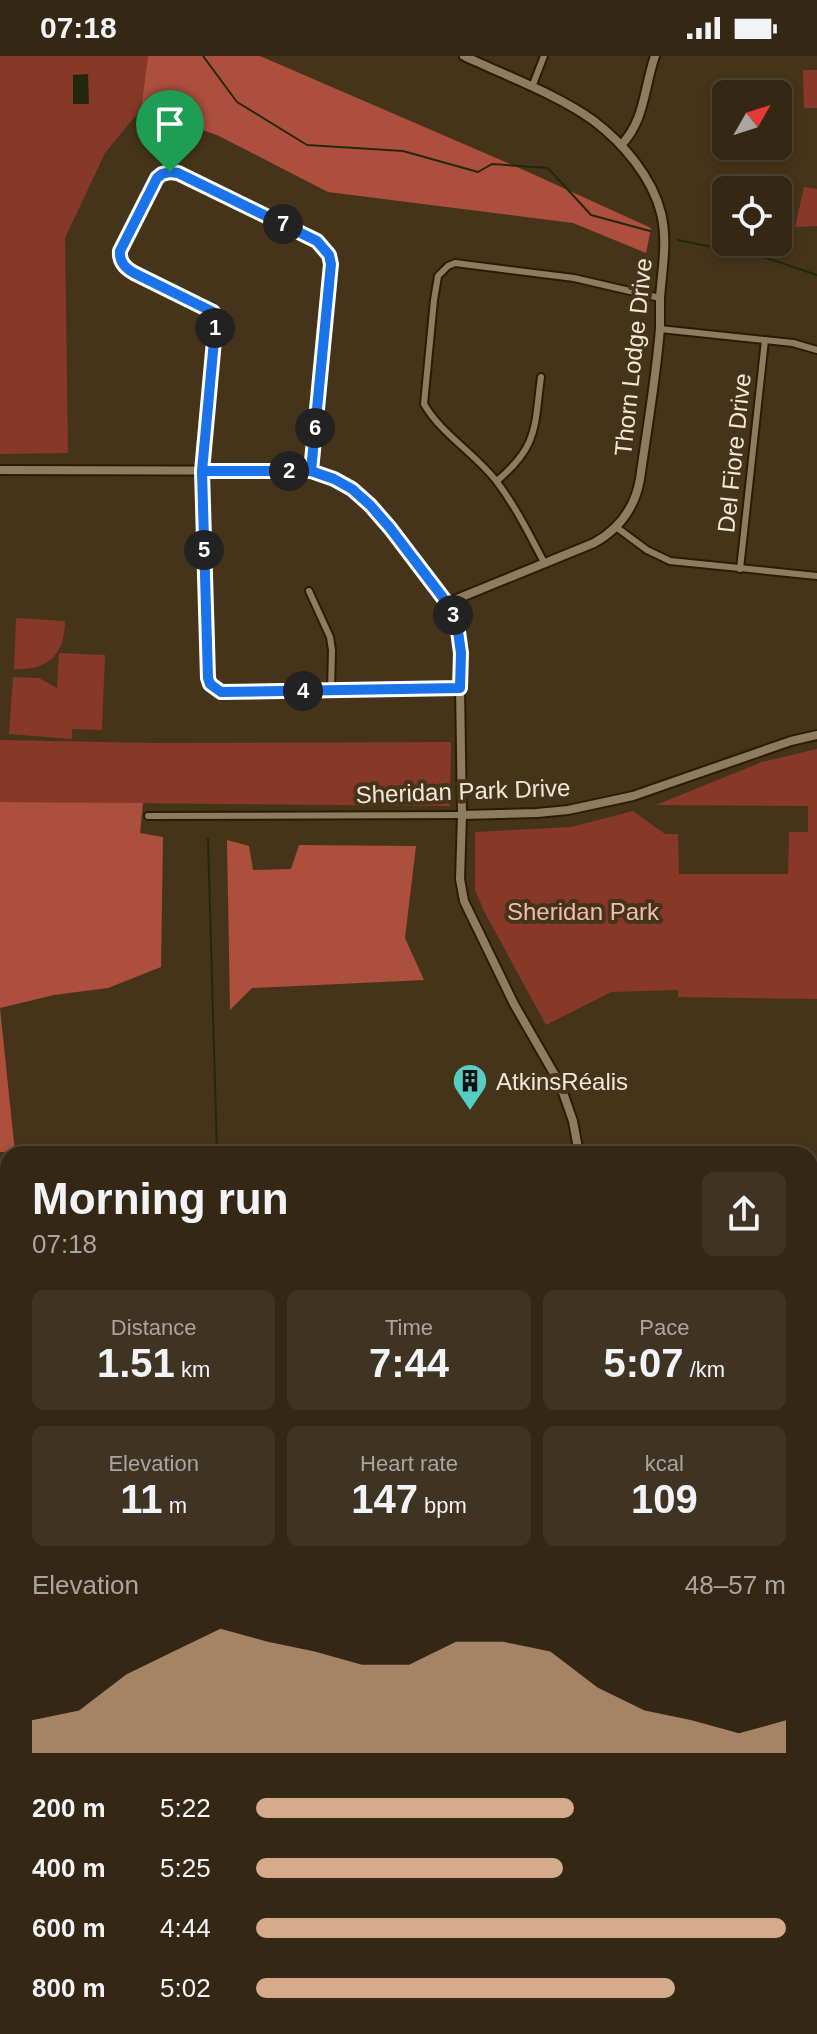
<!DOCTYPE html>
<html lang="en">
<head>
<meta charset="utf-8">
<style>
  :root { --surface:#342714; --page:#3f3322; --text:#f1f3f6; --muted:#a9a5a0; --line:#4e4434; --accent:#d6ab8b }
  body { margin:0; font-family:Arial,sans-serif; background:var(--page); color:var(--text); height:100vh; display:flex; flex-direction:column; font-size:30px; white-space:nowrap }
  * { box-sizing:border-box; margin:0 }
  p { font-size:26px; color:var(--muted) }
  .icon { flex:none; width:44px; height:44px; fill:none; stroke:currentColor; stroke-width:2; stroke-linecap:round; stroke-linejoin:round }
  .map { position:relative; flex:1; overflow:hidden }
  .panel { position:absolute; left:0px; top:1090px; width:818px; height:888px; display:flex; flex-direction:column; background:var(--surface); border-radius:24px 24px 0 0; box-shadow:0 4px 12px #0003,0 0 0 2px var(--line) }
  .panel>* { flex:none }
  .needle { width:52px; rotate:51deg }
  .fabs { position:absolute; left:712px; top:24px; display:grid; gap:16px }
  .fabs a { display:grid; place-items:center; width:80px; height:80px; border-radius:12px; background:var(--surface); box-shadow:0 4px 12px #0003,0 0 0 2px var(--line); font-size:40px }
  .pin { position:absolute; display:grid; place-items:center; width:68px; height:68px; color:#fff; margin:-82px -34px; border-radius:50% 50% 50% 0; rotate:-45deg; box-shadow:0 0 8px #0007 }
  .pin .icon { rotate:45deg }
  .km { position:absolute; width:40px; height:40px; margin:-20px; border-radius:50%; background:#222; color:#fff; font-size:22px; line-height:40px; text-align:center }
  .round { display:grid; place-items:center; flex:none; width:84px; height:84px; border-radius:12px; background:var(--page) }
  .head { display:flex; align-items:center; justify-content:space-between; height:136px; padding:0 32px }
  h1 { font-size:44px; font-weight:700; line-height:60px }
  .metrics { display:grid; grid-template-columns:repeat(3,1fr); gap:12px; height:136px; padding:8px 32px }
  .metrics div { display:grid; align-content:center; border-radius:12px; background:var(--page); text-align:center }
  .metrics b { font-size:40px; font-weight:700 }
  .metrics small { font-size:22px; font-weight:400 }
  .metrics p { font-size:22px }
  .chart { height:224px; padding:16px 32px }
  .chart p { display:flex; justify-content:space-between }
  .chart svg { width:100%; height:144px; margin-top:8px; fill:var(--accent); opacity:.7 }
  ul { padding:0 32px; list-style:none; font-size:26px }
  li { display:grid; grid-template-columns:128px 96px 1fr; align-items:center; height:60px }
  li i { height:20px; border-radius:10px; background:var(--accent) }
  .status { display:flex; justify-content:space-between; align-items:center; height:56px; padding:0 40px; background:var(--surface); direction:ltr }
  .status svg { height:22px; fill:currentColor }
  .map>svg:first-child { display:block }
</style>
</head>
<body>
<div class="status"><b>07:18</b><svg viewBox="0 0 49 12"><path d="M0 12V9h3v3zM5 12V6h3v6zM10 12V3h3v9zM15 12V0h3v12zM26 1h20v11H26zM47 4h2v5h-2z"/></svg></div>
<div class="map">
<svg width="817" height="1978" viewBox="0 0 817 1978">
  <rect width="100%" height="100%" fill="#46341a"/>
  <!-- green -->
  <g fill="#883829">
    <polygon points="0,0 148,0 141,53 105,97 65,182 68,397 0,398"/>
    <polygon points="803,14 817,14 817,52 804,52"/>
    <polygon points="804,131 817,133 817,170 795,171"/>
    <path d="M16,562L65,565C65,598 48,615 14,613Z"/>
    <polygon points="59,597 105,599 102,674 72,673 72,683 9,678 13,621 39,622 57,632"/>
    <polygon points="0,684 154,687 451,686 450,750 0,746"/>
    <polygon points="817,693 817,943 678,941 678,934 611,936 546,969 484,855 475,834 475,776 571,771 633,755 665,778 678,778 679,818 788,818 789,776 808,776 808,750 656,749 762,706"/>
    <rect x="810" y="1602" width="7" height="129"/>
  </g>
  <!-- forest -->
  <g fill="#ad4f3d">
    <polygon points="148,0 260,0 526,115 651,172 646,197 573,167 328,136 217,79 141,53"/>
    <polygon points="0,746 143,747 140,777 163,781 161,911 108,932 54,939 0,952 15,1096 0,1096"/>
    <polygon points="227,784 249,790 253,814 291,813 299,789 416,790 405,882 424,924 252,932 230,954"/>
  </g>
  <!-- water -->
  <polygon fill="#22290a" points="88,18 89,48 73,48 73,19"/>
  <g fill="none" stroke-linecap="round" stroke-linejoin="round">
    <!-- stream -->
    <g stroke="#22290a" stroke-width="2">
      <polyline points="203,0 237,46 307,89 403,95 478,116 492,108 548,112 591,159 650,175"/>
      <polyline points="678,184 767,202 817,219"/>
      <polyline points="208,783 217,1098"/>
    </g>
    <defs>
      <g id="minor">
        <polyline points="532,31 544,0"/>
        <polyline points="660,273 793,287 817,294"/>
        <path d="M311,415L329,225C331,208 330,197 317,185L178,117L162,118L157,122L120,195C119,206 125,212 134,217L207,252L213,256L216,263L202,415L208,622L210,628L221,636L460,632"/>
        <path d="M497,425C539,389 534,372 541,321"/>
        <polyline points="616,471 647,494 670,505 817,520"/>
        <path d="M545,508C530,480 516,451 497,426C476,398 441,378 424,348L434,244L438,220L448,210L455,207L574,222L660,242"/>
        <polyline points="740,513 765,284"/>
        <polyline points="309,535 330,581 332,594 331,634"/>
        <polyline points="148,760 462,759"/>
        <polyline points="44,1978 45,1970"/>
        <polyline points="378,1978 378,1970"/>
      </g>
      <g id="tertiary">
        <path d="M621,89C645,65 644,31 655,0"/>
        <polyline points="0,414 311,415 334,423 352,433 370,449 447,547 457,568 461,597 460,632 462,759 460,823 464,845 514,948 560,1028 573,1065 579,1098"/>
        <path d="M447,547L594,487C619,473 635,452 640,423C647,373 656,323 660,272C660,262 660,252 660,242C662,213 668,186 661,157C652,121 623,87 594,65C559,39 504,19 464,0"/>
        <polyline points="462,759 537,757 568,754 633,740 791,685 817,679"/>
        <polyline points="0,1385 8,1385"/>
        <polyline points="810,1811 817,1811"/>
        <polyline points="0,1818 8,1819"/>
        <polyline points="0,1890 8,1890"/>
        <polyline points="810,1900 817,1900"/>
      </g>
      <g id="motorway">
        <polyline points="810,1830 817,1830"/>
        <polyline points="810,1838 817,1838"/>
        <polyline points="0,1845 8,1845"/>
        <polyline points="810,1858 817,1858"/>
        <polyline points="0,1867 8,1867"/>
        <polyline points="810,1877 817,1877"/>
      </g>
    </defs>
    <!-- minor casing -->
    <use href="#minor" stroke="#2c1b02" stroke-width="10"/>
    <!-- tertiary casing -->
    <use href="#tertiary" stroke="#2c1b02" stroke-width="12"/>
    <!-- motorway casing -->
    <use href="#motorway" stroke="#2c1b02" stroke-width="15"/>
    <!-- minor -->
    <use href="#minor" stroke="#8f7b5f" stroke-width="6"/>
    <!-- tertiary -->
    <use href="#tertiary" stroke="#8f7b5f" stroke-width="8"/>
    <!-- motorway -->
    <use href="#motorway" stroke="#f2934f" stroke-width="11"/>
  </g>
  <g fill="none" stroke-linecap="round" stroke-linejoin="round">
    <defs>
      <path id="route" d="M170,116L162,118L157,122L120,195C119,206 125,212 134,217L213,256L216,263L202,415H311L334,423L352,433L370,449L390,472L447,547L457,568L461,597L460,632L221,636L210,628L208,622L202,415H311L331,208L329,199L317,185L178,117L170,116"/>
    </defs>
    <!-- route casing -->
    <use href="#route" stroke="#fff" stroke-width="16"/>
    <!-- route -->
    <use href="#route" stroke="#1a73e8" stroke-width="10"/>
  </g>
  <!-- icons -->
  <defs>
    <symbol id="building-pin" viewBox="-11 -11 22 30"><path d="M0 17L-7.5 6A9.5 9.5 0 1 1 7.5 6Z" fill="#56cec3" stroke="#46341a"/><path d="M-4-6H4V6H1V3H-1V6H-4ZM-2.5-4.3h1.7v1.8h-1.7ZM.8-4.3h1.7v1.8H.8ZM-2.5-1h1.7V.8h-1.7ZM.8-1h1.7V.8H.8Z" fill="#111"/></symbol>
  </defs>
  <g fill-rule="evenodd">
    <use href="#building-pin" x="450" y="1005" width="40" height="54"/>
  </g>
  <g text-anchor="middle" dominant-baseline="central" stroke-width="8" stroke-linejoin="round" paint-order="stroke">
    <!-- street labels -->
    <g font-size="24" fill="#f2e7d8" stroke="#46341a">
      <text transform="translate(633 301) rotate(-84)">Thorn Lodge Drive</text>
      <text transform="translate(734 397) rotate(-84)">Del Fiore Drive</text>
      <text transform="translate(463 735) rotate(-2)">Sheridan Park Drive</text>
    </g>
    <!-- park labels -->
    <g font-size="24" fill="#f0bcb1" stroke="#46341a">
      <text x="583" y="855">Sheridan Park</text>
    </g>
    <!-- poi labels -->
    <g font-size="24" fill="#f2e7d8" stroke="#46341a" text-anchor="start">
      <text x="496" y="1025">AtkinsRéalis</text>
    </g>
  </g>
</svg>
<div class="fabs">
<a><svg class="needle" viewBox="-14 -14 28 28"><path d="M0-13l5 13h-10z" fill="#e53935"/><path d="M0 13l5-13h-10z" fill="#a9a5a0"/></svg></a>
<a><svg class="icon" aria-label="locate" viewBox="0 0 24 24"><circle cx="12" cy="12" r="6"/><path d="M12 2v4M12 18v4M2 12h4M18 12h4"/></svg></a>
</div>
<div class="pin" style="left:170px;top:116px;background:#1e9e55"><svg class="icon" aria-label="arrive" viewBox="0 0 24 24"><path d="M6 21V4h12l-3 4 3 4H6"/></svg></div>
<b class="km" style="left:215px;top:272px">1</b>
<b class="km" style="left:289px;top:415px">2</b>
<b class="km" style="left:453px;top:559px">3</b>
<b class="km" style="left:303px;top:635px">4</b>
<b class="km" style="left:204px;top:494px">5</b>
<b class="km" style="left:315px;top:372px">6</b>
<b class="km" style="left:283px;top:168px">7</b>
<section class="panel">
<div class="head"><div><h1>Morning run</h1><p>07:18</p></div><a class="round"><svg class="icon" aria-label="share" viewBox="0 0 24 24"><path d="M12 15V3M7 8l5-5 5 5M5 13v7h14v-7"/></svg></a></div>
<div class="metrics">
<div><p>Distance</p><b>1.51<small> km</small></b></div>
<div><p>Time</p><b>7:44</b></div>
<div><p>Pace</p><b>5:07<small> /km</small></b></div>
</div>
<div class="metrics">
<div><p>Elevation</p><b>11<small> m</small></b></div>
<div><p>Heart rate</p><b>147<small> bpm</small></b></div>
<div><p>kcal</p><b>109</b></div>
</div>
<div class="chart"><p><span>Elevation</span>48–57 m</p>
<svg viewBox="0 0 160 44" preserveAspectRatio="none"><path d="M0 44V34L10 31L20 20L30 13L40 6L50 10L60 13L70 17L80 17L90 10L100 10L110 13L120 24L130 31L140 34L150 38L160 34V44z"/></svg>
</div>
<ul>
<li><b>200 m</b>5:22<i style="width:60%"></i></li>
<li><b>400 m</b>5:25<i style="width:58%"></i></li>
<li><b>600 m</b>4:44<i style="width:100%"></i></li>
<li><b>800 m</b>5:02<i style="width:79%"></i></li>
</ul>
</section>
</div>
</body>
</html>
